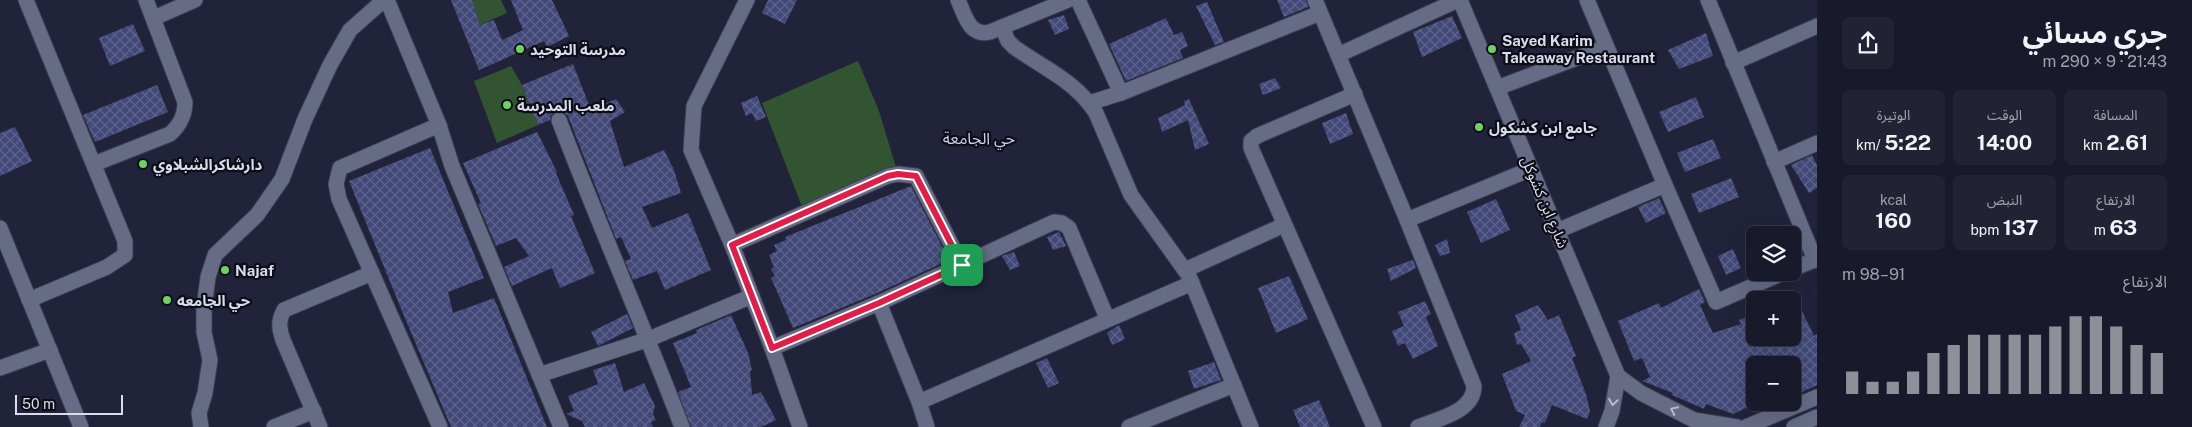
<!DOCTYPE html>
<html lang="ar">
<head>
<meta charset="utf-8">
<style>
  :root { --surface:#181a2c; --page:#212334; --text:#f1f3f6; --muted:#9fa1a9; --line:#363848; --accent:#8c9099 }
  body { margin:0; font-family:"Public Sans","Noto Sans Arabic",sans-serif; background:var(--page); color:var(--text); direction:rtl; height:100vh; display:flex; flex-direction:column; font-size:19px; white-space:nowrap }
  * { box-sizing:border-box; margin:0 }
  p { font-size:16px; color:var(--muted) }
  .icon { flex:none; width:28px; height:28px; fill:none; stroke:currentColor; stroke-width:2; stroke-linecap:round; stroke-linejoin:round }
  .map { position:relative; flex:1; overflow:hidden; direction:ltr }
  .panel { display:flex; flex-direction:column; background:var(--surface); width:375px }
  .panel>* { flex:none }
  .tools { position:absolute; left:1746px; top:226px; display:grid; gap:10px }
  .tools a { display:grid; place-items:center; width:55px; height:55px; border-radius:8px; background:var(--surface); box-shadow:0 5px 20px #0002,0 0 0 1px var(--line); font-size:25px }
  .scale { position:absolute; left:15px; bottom:12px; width:108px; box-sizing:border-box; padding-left:5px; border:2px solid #d9dceb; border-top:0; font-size:14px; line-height:18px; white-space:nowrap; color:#d9dceb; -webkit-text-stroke:4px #0c0d17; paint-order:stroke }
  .pin { position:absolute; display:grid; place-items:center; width:42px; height:42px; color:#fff; margin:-21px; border-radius:10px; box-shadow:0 2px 8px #0006 }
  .round { display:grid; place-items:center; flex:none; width:52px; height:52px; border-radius:8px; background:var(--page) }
  .head { display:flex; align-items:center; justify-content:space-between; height:85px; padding:0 25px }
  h1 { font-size:28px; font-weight:700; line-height:38px }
  .metrics { display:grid; grid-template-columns:repeat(3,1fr); gap:8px; height:85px; padding:5px 25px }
  .metrics div { display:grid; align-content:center; border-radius:8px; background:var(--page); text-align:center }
  .metrics b { font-size:21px; font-weight:700 }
  .metrics small { font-size:14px; font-weight:400 }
  .metrics p { font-size:14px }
  .chart { height:140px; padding:10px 25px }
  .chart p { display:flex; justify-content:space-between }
  .chart svg { width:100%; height:90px; margin-top:5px; stroke:var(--accent); stroke-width:6 }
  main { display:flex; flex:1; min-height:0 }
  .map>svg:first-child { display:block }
</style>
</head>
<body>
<main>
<section class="panel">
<div class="head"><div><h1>جري مسائي</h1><p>21:43 · 9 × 290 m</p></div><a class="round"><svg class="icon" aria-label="share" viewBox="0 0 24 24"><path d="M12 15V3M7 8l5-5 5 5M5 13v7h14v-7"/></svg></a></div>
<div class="metrics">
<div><p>المسافة</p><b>2.61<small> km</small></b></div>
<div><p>الوقت</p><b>14:00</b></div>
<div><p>الوتيرة</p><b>5:22<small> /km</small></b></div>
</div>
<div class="metrics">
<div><p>الارتفاع</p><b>63<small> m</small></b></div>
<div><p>النبض</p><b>137<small> bpm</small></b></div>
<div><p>kcal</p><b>160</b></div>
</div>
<div class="chart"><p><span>الارتفاع</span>91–98 m</p>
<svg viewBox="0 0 160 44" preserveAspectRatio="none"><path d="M5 44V33M15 44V38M25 44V38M35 44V33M45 44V24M55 44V20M65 44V15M75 44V15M85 44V15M95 44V15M105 44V11M115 44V6M125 44V6M135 44V11M145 44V20M155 44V24"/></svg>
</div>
</section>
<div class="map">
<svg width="1817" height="427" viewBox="0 0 1817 427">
  <defs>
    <pattern id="building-cross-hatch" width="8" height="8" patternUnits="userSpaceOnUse" patternTransform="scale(1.25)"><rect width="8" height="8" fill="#424978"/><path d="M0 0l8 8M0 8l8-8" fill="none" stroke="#5d638b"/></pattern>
  </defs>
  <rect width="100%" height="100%" fill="#20233a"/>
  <!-- green -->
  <g fill="#335430">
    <polygon points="472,0 501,0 507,13 480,25"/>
    <polygon points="858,61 879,111 898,174 804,212 762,103"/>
    <polygon points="511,66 522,85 538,125 497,143 474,81"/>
  </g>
  <!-- building -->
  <g fill="url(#building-cross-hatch)">
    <polygon points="451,0 472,0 480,25 494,20 502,40 523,30 511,0 552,0 569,36 547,47 544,41 479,70"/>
    <polygon points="768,0 797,0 785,24 762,13"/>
    <polygon points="1277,0 1306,0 1308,7 1284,17"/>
    <polygon points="1207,2 1224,42 1215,45 1196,6"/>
    <polygon points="1064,15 1069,29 1055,35 1048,20"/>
    <polygon points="1452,16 1462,38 1422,57 1413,32"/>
    <polygon points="1166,18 1174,35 1182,32 1188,46 1180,50 1183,58 1126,81 1109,44"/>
    <polygon points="133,24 145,51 110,66 99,38"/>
    <polygon points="1706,33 1713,56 1679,69 1668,50"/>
    <polygon points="573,64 591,110 616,99 625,112 610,121 624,167 664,150 674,170 681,193 642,207 652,228 688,213 711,270 665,290 657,271 633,280 625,261 631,259 621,237 616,239 568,116 561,111 556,111 551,115 550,120 538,125 522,85"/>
    <polygon points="1275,78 1281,88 1263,95 1259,84"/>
    <polygon points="157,85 168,112 95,142 83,115"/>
    <polygon points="757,96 766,117 756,121 752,113 746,116 741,103"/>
    <polygon points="1696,97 1704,117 1668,132 1659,112"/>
    <polygon points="1189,99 1209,144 1195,150 1188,120 1162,132 1158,118 1185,105 1184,101"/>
    <polygon points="1346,113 1353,134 1330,144 1322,123"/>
    <polygon points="15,127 32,161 0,176 0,133"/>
    <polygon points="537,132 557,172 556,173 574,215 571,216 595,273 560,288 552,268 512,286 504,267 529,256 516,238 496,246 478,204 481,203 463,163"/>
    <polygon points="1713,139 1721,158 1685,172 1677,153"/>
    <polygon points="430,148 484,278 448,292 453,313 494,298 547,427 451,427 402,311 349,181"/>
    <polygon points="1812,155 1817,165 1817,188 1809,193 1791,165"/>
    <polygon points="1731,178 1739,197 1699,213 1691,194"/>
    <polygon points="911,186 949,260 875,294 793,328 771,278 775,276 771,269 774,267 769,255 777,251 774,245 786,240 785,237"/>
    <polygon points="1659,198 1666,213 1646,223 1638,207"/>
    <polygon points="1496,199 1510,230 1481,243 1467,212"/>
    <polygon points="1059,232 1066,246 1053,250 1047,237"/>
    <polygon points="1447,239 1450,253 1440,256 1435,245"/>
    <polygon points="1733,249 1741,268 1726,275 1718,256"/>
    <polygon points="1014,252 1020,266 1010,270 1002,256"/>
    <polygon points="1413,260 1416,268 1391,281 1387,269"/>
    <polygon points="1289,276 1308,319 1276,333 1258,288"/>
    <polygon points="1699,289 1705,302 1700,305 1713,333 1741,324 1739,320 1755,314 1755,338 1792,338 1792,290 1814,336 1817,334 1817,385 1792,397 1792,365 1755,365 1755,404 1733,414 1706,404 1704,409 1672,395 1673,393 1642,381 1650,377 1642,358 1634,361 1618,321 1659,303 1661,308"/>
    <polygon points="1425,301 1431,314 1426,317 1438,346 1413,359 1405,343 1398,346 1392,331 1404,326 1398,312"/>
    <polygon points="1538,305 1548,320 1559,315 1576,356 1572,358 1586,394 1590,411 1587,419 1552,405 1545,423 1542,422 1540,427 1519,427 1525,415 1516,411 1502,374 1531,361 1521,344 1517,345 1514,333 1521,330 1515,315"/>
    <polygon points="627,314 633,328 598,346 591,332"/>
    <polygon points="731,315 748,353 752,370 750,371 752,395 761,392 776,420 761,427 691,427 678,392 691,387 673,343 697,333 696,330"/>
    <polygon points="1119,325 1125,339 1112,345 1107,333"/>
    <polygon points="1047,358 1059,383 1048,388 1036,363"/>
    <polygon points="1214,362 1221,380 1194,389 1188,371"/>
    <polygon points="615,363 624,392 644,383 655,406 653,414 656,420 651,422 653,427 585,427 582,421 566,414 574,411 568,396 598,384 593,370"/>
    <polygon points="1319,400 1330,427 1300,427 1293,410"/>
  </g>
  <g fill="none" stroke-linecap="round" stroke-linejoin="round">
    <defs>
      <g id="minor">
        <polyline points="26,0 125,241 125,255 107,267 29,300"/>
        <polyline points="387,0 439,125 452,166 561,427"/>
        <polyline points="747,0 694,106 691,150 732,245 772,348 800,427"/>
        <path d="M958,0C965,15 969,37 990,32L1068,0"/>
        <polyline points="1078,0 1121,93"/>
        <path d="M1315,0L1407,220L1474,386C1474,412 1437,419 1418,427"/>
        <polyline points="1460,0 1618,376"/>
        <polyline points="1708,0 1815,260"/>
        <polyline points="154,18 195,0"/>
        <path d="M1002,27L1008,41L1014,47C1043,68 1076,81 1096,113L1131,195L1189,276L1251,427"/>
        <polyline points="1338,55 1458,0"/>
        <polyline points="1733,63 1817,26"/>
        <polyline points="1497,88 1606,47"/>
        <polyline points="1355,94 1257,136 1251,141 1251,148 1374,427"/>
        <polyline points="1089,103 1121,93 1320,13"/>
        <path d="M559,120C598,223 643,324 682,427"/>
        <polyline points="439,125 340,168 336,184 339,199 440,427"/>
        <polyline points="1774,162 1817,143"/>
        <path d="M94,164L170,134C180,125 185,116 185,102L146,0"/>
        <polyline points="1665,185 1716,302 1785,272"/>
        <polyline points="1407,220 1531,169"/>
        <polyline points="0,228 81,427"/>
        <polyline points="1557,231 1665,185 1587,0"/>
        <polyline points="732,245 888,176 898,174 916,176 962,265"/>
        <polyline points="1792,269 1817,259"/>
        <polyline points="1185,270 1284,225"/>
        <polyline points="879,303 919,402 927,427"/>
        <polyline points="772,348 879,303 1054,222 1062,223 1069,228 1107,318"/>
        <polyline points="0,368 50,350"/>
        <polyline points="539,375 649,339 752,296"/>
        <polyline points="1618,376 1641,393 1694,420 1737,427"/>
        <polyline points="919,402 1192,283"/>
        <polyline points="201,427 199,413 205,393 210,360 204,332 204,307 208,277 215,255 257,215 282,179 305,119 330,65 350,30 384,0"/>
        <polyline points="274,427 314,411"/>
        <path d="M320,427L283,340C279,328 278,321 284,310L372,273"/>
        <polyline points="1129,427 1234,385"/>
        <polyline points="1606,427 1612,411 1618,376"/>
        <polyline points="1746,427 1817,397"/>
        <polyline points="1794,427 1817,417"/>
      </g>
    </defs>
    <!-- minor casing -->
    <use href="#minor" stroke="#3c3e51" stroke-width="17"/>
    <!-- minor -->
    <use href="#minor" stroke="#666b86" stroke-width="15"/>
  </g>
  <!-- one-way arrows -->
  <defs><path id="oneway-chevron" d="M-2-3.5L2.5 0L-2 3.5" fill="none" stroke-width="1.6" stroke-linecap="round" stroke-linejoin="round" transform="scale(1.25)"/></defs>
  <g stroke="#b6bacd">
    <use href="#oneway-chevron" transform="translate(1613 402) rotate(99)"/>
    <use href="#oneway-chevron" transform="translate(1674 410) rotate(-154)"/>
  </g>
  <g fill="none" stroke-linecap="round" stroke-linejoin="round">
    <defs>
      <polygon id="route" points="898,174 916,176 962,265 879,303 772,348 732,245 888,176"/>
    </defs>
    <!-- route casing -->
    <use href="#route" stroke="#fff" stroke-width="10"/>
    <!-- route -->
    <use href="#route" stroke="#e11d48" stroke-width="6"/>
  </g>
  <!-- markers -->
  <g fill="#6cd362" stroke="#0c0d17" stroke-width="2">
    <circle cx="520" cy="49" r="5"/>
    <circle cx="1492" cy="49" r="5"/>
    <circle cx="507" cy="105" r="5"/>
    <circle cx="1479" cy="127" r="5"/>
    <circle cx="143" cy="164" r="5"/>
    <circle cx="225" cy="270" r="5"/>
    <circle cx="167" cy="300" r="5"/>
  </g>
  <g text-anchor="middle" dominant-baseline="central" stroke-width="4.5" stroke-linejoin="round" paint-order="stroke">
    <!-- poi labels -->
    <g font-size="15" font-weight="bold" fill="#d9dceb" stroke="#0c0d17" text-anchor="start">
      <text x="1502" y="40">Sayed Karim<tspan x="1502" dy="17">Takeaway Restaurant</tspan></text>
      <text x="530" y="49">مدرسة التوحيد</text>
      <text x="517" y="105">ملعب المدرسة</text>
      <text x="1489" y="127">جامع ابن كشكول</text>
      <text x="153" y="164">دارشاكرالشبلاوي</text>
      <text x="235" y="270">Najaf</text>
      <text x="177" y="300">حي الجامعه</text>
    </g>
    <!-- street labels -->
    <g font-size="15" fill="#d9dceb" stroke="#0c0d17">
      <text transform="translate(1545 202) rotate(67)">شارع ابن كشوكل</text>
    </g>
    <!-- neighbourhood labels -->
    <g font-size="16" fill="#ccd2f0" stroke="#0c0d17">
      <text x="979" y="138">حي الجامعة</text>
    </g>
  </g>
</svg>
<div class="tools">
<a><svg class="icon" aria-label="layers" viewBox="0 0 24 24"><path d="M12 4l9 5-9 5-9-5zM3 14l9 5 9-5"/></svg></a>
<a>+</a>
<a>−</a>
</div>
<div class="scale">50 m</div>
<div class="pin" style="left:962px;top:265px;background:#1e9e55"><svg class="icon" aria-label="arrive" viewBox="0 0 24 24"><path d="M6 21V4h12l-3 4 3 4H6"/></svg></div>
</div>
</main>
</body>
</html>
